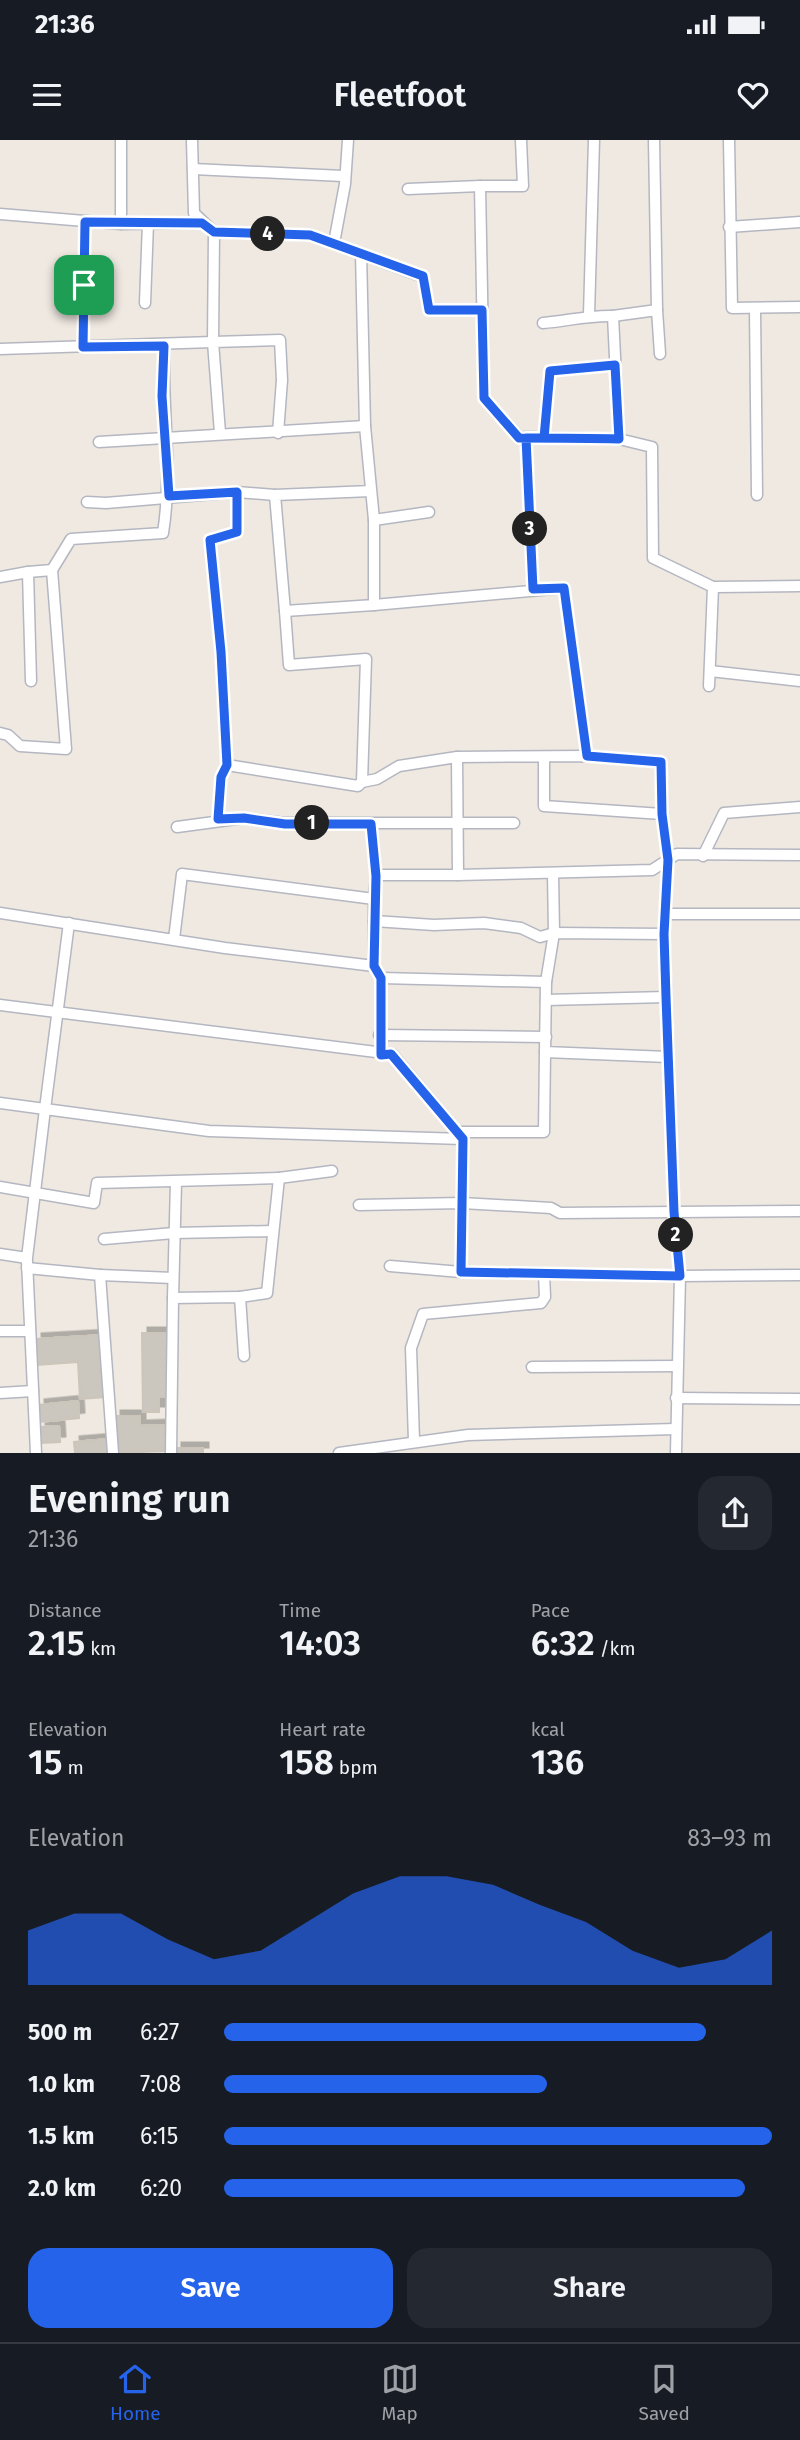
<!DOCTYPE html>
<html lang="en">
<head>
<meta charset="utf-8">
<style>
  :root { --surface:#171b24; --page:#242831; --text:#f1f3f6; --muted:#9ea1a6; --line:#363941; --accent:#2563eb }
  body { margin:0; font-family:"Fira Sans",sans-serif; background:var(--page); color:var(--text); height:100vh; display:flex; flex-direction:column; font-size:26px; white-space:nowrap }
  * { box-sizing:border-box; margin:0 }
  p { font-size:23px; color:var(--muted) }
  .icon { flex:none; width:38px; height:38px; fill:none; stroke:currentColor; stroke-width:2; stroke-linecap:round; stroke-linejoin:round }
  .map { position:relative; height:1313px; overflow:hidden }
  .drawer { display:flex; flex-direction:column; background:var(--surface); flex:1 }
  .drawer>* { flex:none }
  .pin { position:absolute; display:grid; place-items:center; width:60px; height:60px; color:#fff; margin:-30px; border-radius:14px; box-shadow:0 4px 10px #0006 }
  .km { position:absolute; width:35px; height:35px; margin:-18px; border-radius:50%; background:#222; color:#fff; font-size:19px; line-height:35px; text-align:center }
  .round { display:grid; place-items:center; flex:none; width:74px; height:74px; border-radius:21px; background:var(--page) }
  .head { display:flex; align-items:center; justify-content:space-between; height:119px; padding:0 28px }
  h1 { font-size:38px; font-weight:600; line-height:52px }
  .stats { display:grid; grid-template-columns:repeat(3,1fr); gap:10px; height:119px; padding:7px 28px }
  .stats div { display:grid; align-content:center }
  .stats b { font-size:35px; font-weight:600 }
  .stats small { font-size:19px; font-weight:400 }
  .stats p { font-size:19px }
  .chart { height:196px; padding:14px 28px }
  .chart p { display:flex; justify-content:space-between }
  .chart svg { width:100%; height:126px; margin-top:7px; fill:var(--accent); opacity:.7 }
  .cta { display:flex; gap:14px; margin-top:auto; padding:14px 28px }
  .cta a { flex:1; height:80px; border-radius:21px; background:var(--accent); color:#fff; font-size:28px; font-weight:600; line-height:80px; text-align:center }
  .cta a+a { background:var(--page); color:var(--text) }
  ul { padding:0 28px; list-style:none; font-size:23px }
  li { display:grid; grid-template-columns:112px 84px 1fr; align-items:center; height:52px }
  li i { height:18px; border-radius:9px; background:var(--accent) }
  .status { display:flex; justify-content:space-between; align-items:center; height:49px; padding:0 35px; background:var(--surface); direction:ltr }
  .status svg { height:19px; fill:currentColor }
  header { display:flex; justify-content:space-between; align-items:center; height:91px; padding:0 28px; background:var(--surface); font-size:32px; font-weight:600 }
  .tabs { display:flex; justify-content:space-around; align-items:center; height:98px; border-top:2px solid var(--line); background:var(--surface); font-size:19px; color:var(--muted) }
  .tabs a { display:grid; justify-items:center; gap:4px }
  .tabs .on { color:var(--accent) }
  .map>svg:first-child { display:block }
</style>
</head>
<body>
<div class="status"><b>21:36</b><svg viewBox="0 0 49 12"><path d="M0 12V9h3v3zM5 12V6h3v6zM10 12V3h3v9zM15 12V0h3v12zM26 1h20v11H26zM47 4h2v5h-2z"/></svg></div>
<header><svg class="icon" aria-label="menu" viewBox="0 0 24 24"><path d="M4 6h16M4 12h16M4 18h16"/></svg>Fleetfoot<svg class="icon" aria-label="heart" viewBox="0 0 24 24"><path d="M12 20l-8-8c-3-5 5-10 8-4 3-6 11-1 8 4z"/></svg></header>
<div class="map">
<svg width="800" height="1313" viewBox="0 0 800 1313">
  <defs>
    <filter id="shadow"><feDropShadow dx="5.5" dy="-5.5" stdDeviation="0" flood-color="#0004"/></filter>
  </defs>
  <rect width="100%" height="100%" fill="#efe9e1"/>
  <!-- building -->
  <g fill="#cbc7bf" stroke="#cbc5ba" stroke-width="2" filter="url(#shadow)">
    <polygon points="142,1193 168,1193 170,1257 159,1257 159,1272 143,1272"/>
    <polygon points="103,1195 106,1257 80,1259 78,1222 37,1225 36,1199"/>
    <polygon points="78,1261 79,1278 40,1282 39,1265"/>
    <polygon points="115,1276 140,1276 140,1286 165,1285 166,1311 116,1313"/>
    <polygon points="59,1286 60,1302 41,1303 40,1287"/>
    <polygon points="108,1299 109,1313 75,1313 74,1302"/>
    <rect x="176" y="1308" width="27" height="5"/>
  </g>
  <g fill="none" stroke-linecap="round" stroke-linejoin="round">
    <defs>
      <g id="street">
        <polyline points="121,0 121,84"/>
        <polyline points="521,0 523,46 480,46 484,258 519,297 619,299 613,176 657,170 654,0"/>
        <polyline points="729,0 732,168 800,167"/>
        <polyline points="193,29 343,36"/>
        <polyline points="408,49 480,46"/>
        <polyline points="0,74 121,84 202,83"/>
        <polyline points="729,87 800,82"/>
        <polyline points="214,92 310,95 423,137 429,170 482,170"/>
        <polyline points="334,103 345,44 348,0"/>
        <polyline points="361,113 365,286 374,380 374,465 285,471 275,355 371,351"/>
        <polyline points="145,163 148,83"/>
        <polyline points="755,169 757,355"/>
        <polyline points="657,170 660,214"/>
        <polyline points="589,175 594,0"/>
        <path d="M543,183C567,181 589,175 613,176"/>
        <polyline points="83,207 85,82"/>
        <polyline points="0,209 213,202 214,92 194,73 192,0"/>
        <polyline points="220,293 213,202 280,200 282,240 278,293"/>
        <polyline points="526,298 533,449"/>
        <polyline points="544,298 550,231 615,225"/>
        <polyline points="619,299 652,307 653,418 713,447 709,546"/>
        <polyline points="99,302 365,286"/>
        <polyline points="237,352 237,392 210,400 221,512 227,625 358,646 362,642 366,519 289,525 285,471"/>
        <polyline points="87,362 106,363 237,352 275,355"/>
        <polyline points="374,380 429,372"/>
        <path d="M28,432L52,430L71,399L163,393C173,330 162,269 164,206"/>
        <polyline points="0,437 28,432 31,541"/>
        <polyline points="713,447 800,446"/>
        <polyline points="374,465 564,448 587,616"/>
        <polyline points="710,531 800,541"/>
        <polyline points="0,593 8,595 20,606 66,609 52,430"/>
        <polyline points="457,617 587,616 661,622 662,674 544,666 544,618"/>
        <polyline points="362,642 377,639 399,626 457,617 458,735 376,735 374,759"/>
        <polyline points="662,674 668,720 664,794 674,1072 680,1136 800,1135"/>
        <polyline points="218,679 221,637 227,625"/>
        <polyline points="371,684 376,735"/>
        <polyline points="177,687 244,678 285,683 514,683"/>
        <polyline points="703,716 724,673 800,667"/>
        <polyline points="553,734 554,793 546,842 545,912 668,917"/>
        <polyline points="458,735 652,730 677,714 800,715"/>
        <polyline points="0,773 225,808 374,826 374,759 182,734 174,799"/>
        <polyline points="665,774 800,774"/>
        <polyline points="374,781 434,785 484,783 521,788 540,797 554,793 664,794"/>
        <polyline points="378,832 381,838 381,915"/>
        <polyline points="381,838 546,842"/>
        <polyline points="546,860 666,857"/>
        <polyline points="0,865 392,914 463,999 461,1132 680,1136 676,1313"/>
        <polyline points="379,895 546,897"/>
        <polyline points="0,963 45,969 69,783"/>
        <polyline points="458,992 544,992 545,912"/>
        <polyline points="279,1038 332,1031"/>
        <polyline points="0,1047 94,1063 97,1043 279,1038 267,1153 240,1157"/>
        <polyline points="359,1065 462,1063 551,1068 560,1073 800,1071"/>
        <polyline points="104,1099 174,1093 273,1091"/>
        <polyline points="0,1114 27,1118 45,969 209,991 463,999"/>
        <polyline points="27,1121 36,1313"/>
        <polyline points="390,1126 461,1132"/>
        <polyline points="27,1128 100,1135 113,1313"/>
        <polyline points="100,1135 173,1138"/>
        <polyline points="173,1158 176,1042"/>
        <polyline points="0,1191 30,1191"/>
        <polyline points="532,1227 677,1226"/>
        <polyline points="0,1253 33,1251"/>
        <polyline points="676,1258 800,1259"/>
        <polyline points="414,1301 411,1208 423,1174 541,1163 545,1157 544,1134"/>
        <polyline points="171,1313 173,1158 240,1157 244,1216"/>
        <polyline points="339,1313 468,1295 675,1289"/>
      </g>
    </defs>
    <!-- street casing -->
    <use href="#street" stroke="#b4b7c1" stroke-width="13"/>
    <!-- street -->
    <use href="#street" stroke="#fff" stroke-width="10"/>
  </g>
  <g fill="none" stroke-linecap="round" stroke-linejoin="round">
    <defs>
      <path id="route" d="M84,145L83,207L164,206L162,256L169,356L237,352V392L210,400L221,512L227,625L221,637L218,679L244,678L285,684H371L376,736L374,826L381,838V915L391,914L463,999L461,1132L680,1136L674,1072L666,857L664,794L668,720L662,674L661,622L587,616L564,448L533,449L526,298H544L550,231L615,225L619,299C586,298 552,298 519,298L484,258L482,170H429L423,136L310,95L214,92L202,83L85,82L84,145"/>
    </defs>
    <!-- route casing -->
    <use href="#route" stroke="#fff" stroke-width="14"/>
    <!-- route -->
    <use href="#route" stroke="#2563eb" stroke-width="9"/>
  </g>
</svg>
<div class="pin" style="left:84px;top:145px;background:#1e9e55"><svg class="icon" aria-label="arrive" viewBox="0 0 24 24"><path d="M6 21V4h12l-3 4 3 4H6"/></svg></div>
<b class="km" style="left:312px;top:683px">1</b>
<b class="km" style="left:676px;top:1095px">2</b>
<b class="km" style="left:530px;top:389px">3</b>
<b class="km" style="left:268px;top:94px">4</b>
</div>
<section class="drawer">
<div class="head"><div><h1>Evening run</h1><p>21:36</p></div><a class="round"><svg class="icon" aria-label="share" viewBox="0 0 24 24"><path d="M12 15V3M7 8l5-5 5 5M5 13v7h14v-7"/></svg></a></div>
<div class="stats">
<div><p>Distance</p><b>2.15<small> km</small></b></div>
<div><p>Time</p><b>14:03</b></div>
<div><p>Pace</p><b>6:32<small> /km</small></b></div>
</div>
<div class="stats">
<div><p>Elevation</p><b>15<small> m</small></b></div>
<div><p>Heart rate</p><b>158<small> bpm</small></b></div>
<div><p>kcal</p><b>136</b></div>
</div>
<div class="chart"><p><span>Elevation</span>83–93 m</p>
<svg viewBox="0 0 160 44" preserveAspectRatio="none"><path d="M0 44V25L10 19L20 19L30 28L40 35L50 32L60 22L70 12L80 6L90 6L100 9L110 16L120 22L130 32L140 38L150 35L160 25V44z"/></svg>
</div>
<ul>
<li><b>500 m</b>6:27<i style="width:88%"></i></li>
<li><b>1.0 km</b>7:08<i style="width:59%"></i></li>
<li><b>1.5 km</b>6:15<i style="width:100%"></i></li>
<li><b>2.0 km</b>6:20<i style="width:95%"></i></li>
</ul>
<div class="cta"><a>Save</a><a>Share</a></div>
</section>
<nav class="tabs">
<a class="on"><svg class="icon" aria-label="home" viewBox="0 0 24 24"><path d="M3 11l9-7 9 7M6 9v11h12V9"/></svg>Home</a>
<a><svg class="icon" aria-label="map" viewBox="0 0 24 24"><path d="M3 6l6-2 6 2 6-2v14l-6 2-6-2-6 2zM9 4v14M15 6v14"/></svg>Map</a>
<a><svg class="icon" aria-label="saved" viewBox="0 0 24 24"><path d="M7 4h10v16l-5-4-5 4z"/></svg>Saved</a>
</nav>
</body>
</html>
